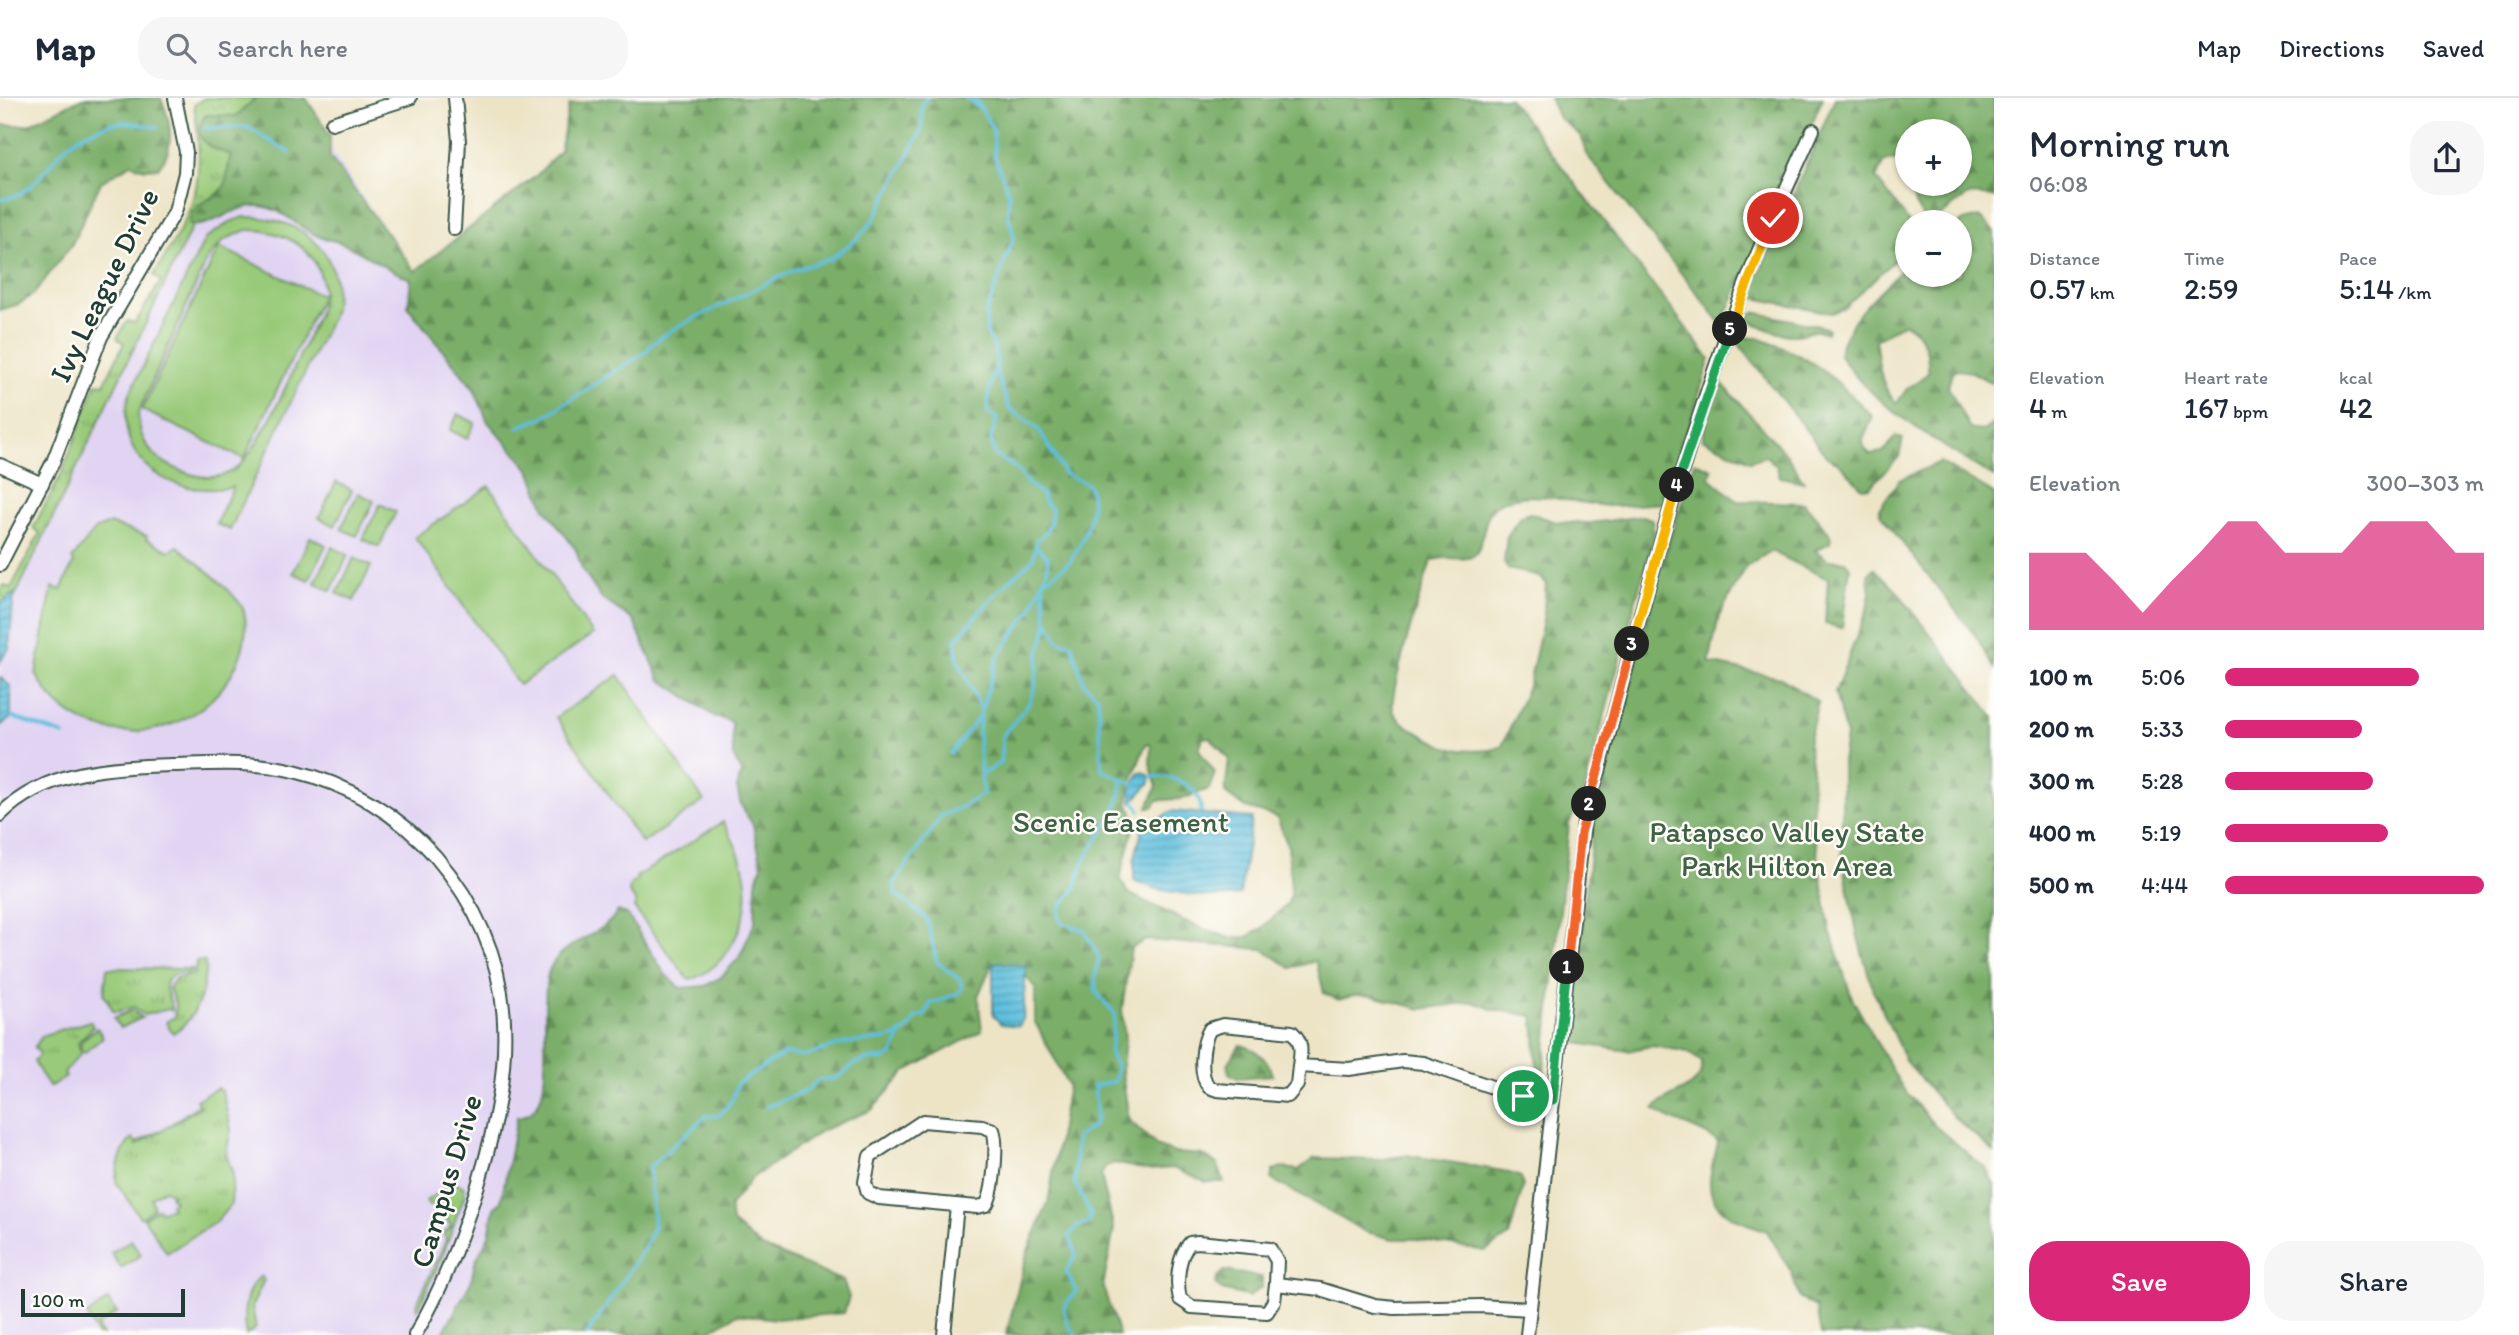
<!DOCTYPE html>
<html lang="en">
<head>
<meta charset="utf-8">
<style>
  :root { --surface:#fff; --page:#f6f6f7; --text:#1f2937; --muted:#747a83; --line:#e0e1e3; --accent:#db2777 }
  body { margin:0; font-family:Itim,sans-serif; background:var(--page); color:var(--text); height:100vh; display:flex; flex-direction:column; font-size:26px; white-space:nowrap }
  * { box-sizing:border-box; margin:0 }
  p { font-size:23px; color:var(--muted) }
  .icon { flex:none; width:38px; height:38px; fill:none; stroke:currentColor; stroke-width:2; stroke-linecap:round; stroke-linejoin:round }
  .map { position:relative; flex:1; overflow:hidden }
  .panel { display:flex; flex-direction:column; background:var(--surface); width:525px }
  .panel>* { flex:none }
  .controls { position:absolute; left:1895px; top:21px; display:grid; gap:14px }
  .controls a { display:grid; place-items:center; width:77px; height:77px; border-radius:50%; background:var(--surface); box-shadow:0 2px 5px #0004; font-size:35px }
  .scale { position:absolute; left:21px; bottom:18px; width:164px; box-sizing:border-box; padding-left:7px; border:4px solid #1f3d34; border-top:0; font-size:19px; line-height:24px; white-space:nowrap; color:#1f3d34; -webkit-text-stroke:5px #fdfcf7; paint-order:stroke }
  .pin { position:absolute; display:grid; place-items:center; width:60px; height:60px; color:#fff; margin:-30px; border:4px solid #fff; border-radius:50%; box-shadow:0 2px 7px #0007 }
  .km { position:absolute; width:35px; height:35px; margin:-18px; border-radius:50%; background:#222; color:#fff; font-size:19px; line-height:35px; text-align:center }
  .round { display:grid; place-items:center; flex:none; width:74px; height:74px; border-radius:28px; background:var(--page) }
  .overview { display:flex; align-items:center; justify-content:space-between; height:119px; padding:0 35px }
  h1 { font-size:38px; font-weight:600; line-height:52px }
  .stats { display:grid; grid-template-columns:repeat(3,1fr); gap:10px; height:119px; padding:7px 35px }
  .stats div { display:grid; align-content:center }
  .stats b { font-size:30px; font-weight:600 }
  .stats small { font-size:19px; font-weight:400 }
  .stats p { font-size:19px }
  .chart { height:196px; padding:14px 35px }
  .chart p { display:flex; justify-content:space-between }
  .chart svg { width:100%; height:126px; margin-top:7px; fill:var(--accent); opacity:.7 }
  .action { display:flex; gap:14px; margin-top:auto; padding:14px 35px }
  .action a { flex:1; height:80px; border-radius:28px; background:var(--accent); color:#fff; font-size:28px; font-weight:600; line-height:80px; text-align:center }
  .action a+a { background:var(--page); color:var(--text) }
  ul { padding:0 35px; list-style:none; font-size:23px }
  li { display:grid; grid-template-columns:112px 84px 1fr; align-items:center; height:52px }
  li i { height:18px; border-radius:9px; background:var(--accent) }
  header { display:flex; align-items:center; gap:42px; box-sizing:border-box; height:98px; padding:0 35px; background:var(--surface); border-bottom:2px solid var(--line) }
  header strong { font-size:33px }
  nav { display:flex; gap:38px; margin-inline-start:auto; font-size:24px }
  .search { width:490px; height:63px; background:var(--page); display:flex; align-items:center; gap:18px; box-sizing:border-box; padding:0 24px; border-radius:28px; color:var(--muted); font-size:26px }
  main { display:flex; flex:1; min-height:0 }
  .map>svg:first-child { display:block }
</style>
</head>
<body>
<header>
<strong>Map</strong>
<div class="search"><svg class="icon" aria-label="search" viewBox="0 0 24 24"><circle cx="10" cy="10" r="6"/><path d="M15 15l6 6"/></svg>Search here</div>
<nav><a>Map</a><a>Directions</a><a>Saved</a></nav>
</header>
<main>
<div class="map">
<svg width="1994" height="1237" viewBox="0 0 1994 1237">
  <defs>
    <pattern id="grass-tufts" width="24" height="20" patternUnits="userSpaceOnUse" patternTransform="scale(1.75)"><rect width="24" height="20" fill="#99ca79"/><path d="M3 7l-1-3M5 7V3M7 7l1-3M15 17l-1-3M17 17v-4M19 17l1-3" fill="none" stroke="#7ca564"/></pattern>
    <pattern id="forest-firs" width="22" height="20" patternUnits="userSpaceOnUse" patternTransform="scale(1.75)"><rect width="22" height="20" fill="#7aae69"/><path d="M5 1l3.5 6h-7zM16 11l3.5 6h-7z" fill="#638f57"/></pattern>
    <pattern id="water-rules" width="6" height="5" patternUnits="userSpaceOnUse" patternTransform="scale(1.75)"><rect width="6" height="5" fill="#5ebfdd"/><path d="M0 2.5h6" fill="none" stroke="#4d9cb4"/></pattern>
  </defs>
  <rect width="100%" height="100%" fill="#fdfcf7"/>
  <filter id="ink" filterUnits="userSpaceOnUse"><feTurbulence type="fractalNoise" baseFrequency=".0143" numOctaves="2"/><feDisplacementMap in="SourceGraphic" scale="14" xChannelSelector="R" yChannelSelector="G"/><feConvolveMatrix kernelMatrix="1 2 1 2 8 2 1 2 1" color-interpolation-filters="sRGB"/></filter>
  <filter id="wash" filterUnits="userSpaceOnUse"><feTurbulence type="fractalNoise" baseFrequency=".00686" numOctaves="4" result="noise"/><feDisplacementMap in="SourceGraphic" scale="28" xChannelSelector="R" yChannelSelector="G"/><feGaussianBlur stdDeviation="1.57" result="paint"/><feColorMatrix in="noise" values="0 0 0 0 0 0 0 0 0 0 0 0 0 0 0 0 0 1.4 0 .05"/><feComposite in="paint" operator="in"/></filter>
  <g filter="url(#wash)">
    <rect width="100%" height="100%" fill="#ede4c6"/>
    <!-- built -->
    <polygon fill="#e1d4f3" points="328,45 414,179 905,552 556,1237 0,1237 0,530 200,112"/>
    <!-- grass -->
    <g fill="url(#grass-tufts)" stroke="#5c8456" stroke-width="2">
      <path d="M204,0H299L328,45L200,112L0,530V493L3,487L11,490L40,435L33,430L61,377L96,285L104,286L124,245L117,240L127,223L135,225L161,183L154,177C196,107 206,90 194,7Z"/>
      <path d="M196,863H204L206,867C204,894 198,920 173,935L166,924L174,919L176,908L169,890L176,880L195,876Z"/>
      <path d="M107,870L193,871V873C187,876 181,874 175,876C156,885 173,902 172,913L169,911L144,917L134,909L114,914L104,896Z"/>
      <polygon points="133,912 142,920 120,930 114,920"/>
      <polygon points="90,923 93,929 78,944 81,955 64,975 66,979 49,989 34,964 40,955 34,950 43,937"/>
      <polygon points="97,930 103,939 84,955 80,949 82,942"/>
      <path d="M217,990L222,993L231,1032L226,1056L233,1076L231,1106L217,1123L167,1155L144,1120L158,1110L161,1113L172,1110L170,1106L174,1103L170,1098L173,1097L164,1091L151,1100L154,1110L141,1120L139,1118L116,1084C116,1071 122,1048 133,1040L137,1047L200,1009L196,1002Z"/>
      <polygon points="453,1084 464,1089 465,1096 443,1156 418,1212 416,1208 446,1142 444,1136 451,1128 436,1105 429,1108 426,1103"/>
      <polygon points="108,1202 117,1215 97,1228 102,1237 97,1237 87,1217"/>
    </g>
    <!-- forest -->
    <g fill="url(#forest-firs)" stroke="#4c764e" stroke-width="2" fill-rule="evenodd">
      <path d="M82,0H161C171,23 176,50 158,70L145,71L131,66L101,84L72,146L34,196L19,206L0,212V27H28Z"/>
      <path d="M256,0H306L330,37V59L415,173L537,77L560,53L569,7L606,0H1509L1710,261L1664,405C1646,406 1628,408 1610,408C1579,407 1526,388 1498,406C1480,417 1486,450 1473,458C1460,465 1444,455 1431,464C1423,487 1389,593 1393,611C1395,626 1428,639 1440,646C1453,654 1490,655 1502,648L1529,586L1543,523L1546,485L1540,479L1508,471L1504,464L1507,438L1521,418L1530,415L1556,424L1591,425L1644,418L1652,422L1654,435L1584,693L1569,726L1543,980C1531,964 1538,938 1533,918L1492,911L1473,904L1421,911L1373,898L1355,897L1339,902L1324,895L1316,863L1291,870L1263,851L1146,842L1131,850L1122,911L1125,941L1122,974L1129,1022L1158,1049L1175,1055L1203,1057L1218,1067L1224,1084H1206L1173,1070L1148,1072L1114,1065L1106,1068L1101,1077L1114,1131L1103,1189L1119,1237H1006L1027,1155L1048,1105L1068,987L1035,924V890L1025,877L993,864L978,898L982,933L906,973L872,1012L823,1032L752,1080L730,1108L732,1125L760,1148L843,1183L849,1199L844,1215L776,1221L738,1216L702,1237H442L471,1184L475,1164L489,1138L494,1110L501,1104L517,1019C527,1018 533,1014 538,1005C552,984 540,907 548,876C558,842 602,841 618,813L627,816L665,876L680,890L705,888L721,879L739,860L755,824L756,784L762,768L753,727L741,707L737,690L741,674L733,657L732,624L714,618L660,581L633,522L601,500L582,471L576,452L545,410L530,372L488,324L474,291L408,209L411,181C386,171 367,157 344,146C336,142 326,142 318,138C297,129 281,108 256,108C232,108 211,131 189,127C192,100 207,107 221,93C230,84 226,68 231,57C211,51 189,42 205,17L236,18ZM1210,639L1229,661L1225,695L1246,710L1277,719L1288,749L1291,797L1288,805L1262,830L1247,839L1230,840L1191,826L1128,795L1120,781L1133,731L1134,720L1128,704L1129,690L1145,648L1148,645L1151,648L1150,666L1157,688L1148,709H1153L1158,702L1182,701L1209,691L1215,675L1199,652L1203,640Z"/>
      <polygon points="1550,0 1823,0 1726,217 1720,224 1586,56 1581,38 1559,20"/>
      <polygon points="1835,0 1994,0 1994,99 1968,97 1932,124 1924,121 1915,106 1910,86 1960,86 1960,33 1908,33 1907,75 1900,64 1891,62 1883,65 1876,80 1909,124 1907,150 1845,209 1832,215 1749,199"/>
      <path d="M1979,119L1994,133V286L1972,274L1957,272L1952,275L1948,289L1970,331L1983,333L1994,325V379C1949,352 1863,301 1839,255C1849,218 1880,193 1907,167L1908,177H1960V124ZM1904,225C1924,234 1929,255 1928,275L1906,292L1897,305C1879,290 1879,263 1875,242Z"/>
      <path d="M1754,214L1828,230L1827,235C1813,229 1807,237 1794,237C1779,237 1758,229 1747,219Z"/>
      <path d="M1755,239C1813,259 1831,276 1873,319C1868,334 1855,343 1870,356L1883,354L1896,338L1903,341L1899,359L1870,389L1862,390L1839,365L1827,359L1735,241Z"/>
      <polygon points="1718,281 1786,356 1804,384 1780,379 1776,367 1766,358 1750,363 1702,341"/>
      <path d="M1695,364L1712,371L1710,380L1737,403L1804,405L1831,437L1830,445L1815,452L1828,462L1845,463L1850,469L1842,530L1825,526L1828,481L1771,453L1746,469L1719,518L1709,565L1781,580L1818,604L1808,645L1812,671L1813,727L1830,833L1852,900L1901,988L1935,1028L1986,1071L1994,1086V1237H1821L1816,1209L1799,1200L1792,1175L1767,1133C1746,1126 1711,1116 1710,1087C1709,1074 1716,1057 1718,1044C1698,1028 1674,1027 1654,1011C1667,994 1705,992 1702,964L1687,954L1678,952L1651,948L1627,953L1570,944L1593,728L1660,472Z"/>
      <polygon points="1940,364 1994,396 1994,570 1977,540 1880,416 1879,411 1899,382"/>
      <polygon points="1874,471 1893,488 1994,619 1994,1054 1954,1019 1906,964 1873,892 1858,840 1842,759 1842,664 1846,638 1835,594 1867,512 1870,495 1868,477"/>
      <path d="M1240,947C1256,949 1268,962 1273,977L1237,980L1229,975L1227,967Z"/>
      <polygon points="1406,1057 1503,1073 1521,1079 1523,1089 1509,1138 1485,1153 1417,1141 1392,1141 1364,1133 1271,1081 1273,1073 1281,1069 1298,1072 1315,1060 1378,1062"/>
      <polygon points="1224,1173 1262,1179 1262,1189 1249,1199 1222,1192 1216,1187 1217,1179"/>
    </g>
    <!-- garden -->
    <g fill="#99ca79" stroke="#5c8456" stroke-width="2" fill-rule="evenodd">
      <path d="M244,119C303,118 349,157 332,218L230,432L216,426L233,389C174,401 111,365 129,297L205,141L230,124ZM246,132C295,131 334,163 319,214C303,248 262,354 234,372C214,384 192,379 173,369C149,358 139,341 138,315L208,160L224,142Z"/>
      <polygon points="219,149 322,198 244,361 142,312"/>
      <polygon points="458,316 475,325 467,341 450,332"/>
      <polygon points="336,384 352,392 335,428 319,420"/>
      <polygon points="489,388 593,536 519,587 415,439"/>
      <polygon points="358,395 374,403 357,438 341,431"/>
      <polygon points="380,406 396,414 379,449 363,441"/>
      <path d="M110,426L147,438L146,441L170,453L178,448C198,466 225,485 241,507C248,518 246,537 243,549C216,645 82,667 36,576L52,489L61,492L74,464L72,461L96,431Z"/>
      <polygon points="310,439 326,447 309,482 293,475"/>
      <polygon points="332,449 348,457 331,493 315,485"/>
      <polygon points="354,460 371,468 354,503 337,495"/>
      <polygon points="619,577 704,703 642,745 556,619"/>
      <path d="M723,724C734,743 744,763 746,785C750,823 728,870 689,882L634,810L636,804L629,795L630,787L638,782L636,779Z"/>
      <polygon points="198,1007 200,1009 137,1047 136,1045 164,1031"/>
      <polygon points="131,1142 141,1157 121,1170 111,1155"/>
      <path d="M261,1178L264,1182L252,1208L256,1230L246,1237C242,1217 244,1191 261,1178Z"/>
    </g>
    <!-- water -->
    <g fill="url(#water-rules)" stroke="#3e7e88" stroke-width="2">
      <polygon points="14,495 9,550 0,564 0,507"/>
      <polygon points="0,579 11,589 11,620 0,628"/>
      <polygon points="1144,674 1150,678 1150,685 1132,704 1131,693 1139,675"/>
      <path d="M1171,713L1252,720L1240,796C1218,803 1153,794 1134,782V763L1142,732Z"/>
      <polygon points="998,864 1026,868 1023,921 1019,928 1001,926 993,917 993,866"/>
    </g>
    <g fill="none" stroke-linecap="round" stroke-linejoin="round">
      <!-- stream -->
      <g stroke="#5ebfdd" stroke-width="3.5">
        <polyline points="966,0 981,11"/>
        <polyline points="205,30 247,29 290,55"/>
        <path d="M0,101C30,101 48,66 66,48C79,37 99,29 115,25C127,22 145,28 158,29"/>
        <path d="M996,272L1009,310L1039,332L1065,376L1087,386C1100,405 1084,440 1073,459C1068,469 1052,476 1043,483"/>
        <polyline points="518,329 542,320 647,253 652,246 673,231 796,171 830,161 857,141 873,123 922,32 922,5 927,0"/>
        <polyline points="1047,522 1059,543 1072,546 1084,586 1098,598 1102,672 1134,686"/>
        <polyline points="982,610 998,558 1031,512 1047,473 1048,459 1037,449"/>
        <polyline points="12,619 64,637"/>
        <polyline points="950,656 980,618"/>
        <polyline points="981,677 1000,665 1003,637 1030,604 1035,588 1039,555 1047,529 1043,485"/>
        <path d="M1151,679C1175,676 1201,689 1201,714"/>
        <polyline points="1134,703 1140,713"/>
        <polyline points="766,1009 804,994 819,982 837,980 855,966 868,961 884,961 892,957 902,934"/>
        <path d="M587,1237L643,1152L654,1128L649,1069L706,1018H719L732,1002L738,985L785,955C809,963 824,949 847,945C869,941 906,946 915,920L925,917L930,906L957,896L962,890L960,882L937,864L927,821L895,796L894,785L942,717L960,710L983,696L978,640L981,611L958,563L955,543L996,495L1033,461L1037,441C1049,436 1051,423 1052,411L1043,402V397L1027,385L1017,371L995,357L991,340L997,321L988,314L989,294L997,266L994,249L987,236L986,215L1014,139L1008,116L1009,96L995,59L993,31L975,0"/>
        <path d="M1076,1237L1067,1225L1064,1209L1076,1193L1066,1173L1076,1158L1069,1138L1076,1129L1088,1125L1091,1117L1075,1085L1076,1039L1093,1028L1097,1019L1094,988L1115,983L1117,969L1110,956L1115,916L1096,894L1095,880L1099,859L1084,832L1061,824C1055,805 1067,804 1074,792C1079,784 1079,773 1083,765C1095,742 1126,707 1121,681"/>
      </g>
    </g>
  </g>
  <g filter="url(#ink)">
    <g fill="none" stroke-linecap="round" stroke-linejoin="round">
      <defs>
        <g id="minor">
          <polyline points="332,25 410,0"/>
          <polyline points="454,131 459,43 455,0"/>
          <polyline points="0,367 42,386"/>
          <polyline points="0,467 53,364 101,239 175,114 185,75 186,54 175,0"/>
          <path d="M0,717C46,671 112,669 173,667C213,666 254,663 294,673C349,686 399,717 436,759C523,861 515,965 478,1087C462,1139 443,1190 415,1237"/>
          <path d="M1299,968C1301,954 1303,944 1292,934L1223,927L1210,931C1202,944 1198,977 1209,989L1217,992L1288,998L1297,987L1299,968L1349,971L1403,963L1423,965L1512,996L1553,1002"/>
          <path d="M923,1023L982,1028L993,1032C998,1045 994,1096 986,1107L977,1109L879,1100L868,1095L865,1084L870,1058Z"/>
          <path d="M1276,1186L1277,1163L1270,1151L1198,1144L1190,1145C1178,1157 1176,1185 1180,1201L1192,1209L1267,1214L1274,1203L1276,1186L1320,1191L1375,1208L1395,1210L1480,1208L1530,1211"/>
          <polyline points="944,1237 957,1108"/>
          <path d="M1527,1237L1585,715L1599,674C1644,501 1689,328 1755,162C1773,118 1794,75 1813,32"/>
        </g>
      </defs>
      <!-- minor casing -->
      <use href="#minor" stroke="#3e564a" stroke-width="16"/>
      <!-- minor -->
      <use href="#minor" stroke="#fff" stroke-width="12"/>
    </g>
  </g>
  <g fill="none" stroke-linecap="round" stroke-linejoin="round" filter="url(#ink)">
    <defs>
      <polyline id="split-1" points="1523,998 1553,1002 1567,869"/>
      <polyline id="split-2" points="1567,869 1581,735 1589,706"/>
      <polyline id="split-3" points="1589,706 1632,546"/>
      <polyline id="split-4" points="1632,546 1677,387"/>
      <polyline id="split-5" points="1677,387 1730,231"/>
      <polyline id="split-6" points="1730,231 1773,120"/>
    </defs>
    <!-- split-1 casing -->
    <use href="#split-1" stroke="#fff" stroke-width="14"/>
    <!-- split-2 casing -->
    <use href="#split-2" stroke="#fff" stroke-width="14"/>
    <!-- split-3 casing -->
    <use href="#split-3" stroke="#fff" stroke-width="14"/>
    <!-- split-4 casing -->
    <use href="#split-4" stroke="#fff" stroke-width="14"/>
    <!-- split-5 casing -->
    <use href="#split-5" stroke="#fff" stroke-width="14"/>
    <!-- split-6 casing -->
    <use href="#split-6" stroke="#fff" stroke-width="14"/>
    <!-- split-1 -->
    <use href="#split-1" stroke="#22a559" stroke-width="9"/>
    <!-- split-2 -->
    <use href="#split-2" stroke="#f0652b" stroke-width="9"/>
    <!-- split-3 -->
    <use href="#split-3" stroke="#f0652b" stroke-width="9"/>
    <!-- split-4 -->
    <use href="#split-4" stroke="#f5b400" stroke-width="9"/>
    <!-- split-5 -->
    <use href="#split-5" stroke="#22a559" stroke-width="9"/>
    <!-- split-6 -->
    <use href="#split-6" stroke="#f5b400" stroke-width="9"/>
  </g>
  <g text-anchor="middle" dominant-baseline="central" stroke-width="5" stroke-linejoin="round" paint-order="stroke">
    <!-- street labels -->
    <g font-size="30" fill="#1f3d34" stroke="#fdfcf7">
      <text transform="translate(104 187) rotate(-64)">Ivy League Drive</text>
      <text transform="translate(446 1083) rotate(-73)">Campus Drive</text>
    </g>
    <!-- park labels -->
    <g font-size="30" fill="#3e6045" stroke="#fdfcf7">
      <text x="1121" y="723">Scenic Easement</text>
      <text x="1787" y="733">Patapsco Valley State<tspan x="1787" dy="34">Park Hilton Area</tspan></text>
    </g>
  </g>
</svg>
<div class="controls">
<a>+</a>
<a>−</a>
</div>
<div class="scale">100 m</div>
<div class="pin" style="left:1523px;top:998px;background:#1e9e55"><svg class="icon" aria-label="arrive" viewBox="0 0 24 24"><path d="M6 21V4h12l-3 4 3 4H6"/></svg></div>
<div class="pin" style="left:1773px;top:120px;background:#d93025"><svg class="icon" aria-label="check" viewBox="0 0 24 24"><path d="M5 12l5 5 9-10"/></svg></div>
<b class="km" style="left:1567px;top:869px">1</b>
<b class="km" style="left:1589px;top:706px">2</b>
<b class="km" style="left:1632px;top:546px">3</b>
<b class="km" style="left:1677px;top:387px">4</b>
<b class="km" style="left:1730px;top:231px">5</b>
</div>
<section class="panel">
<div class="overview"><div><h1>Morning run</h1><p>06:08</p></div><a class="round"><svg class="icon" aria-label="share" viewBox="0 0 24 24"><path d="M12 15V3M7 8l5-5 5 5M5 13v7h14v-7"/></svg></a></div>
<div class="stats">
<div><p>Distance</p><b>0.57<small> km</small></b></div>
<div><p>Time</p><b>2:59</b></div>
<div><p>Pace</p><b>5:14<small> /km</small></b></div>
</div>
<div class="stats">
<div><p>Elevation</p><b>4<small> m</small></b></div>
<div><p>Heart rate</p><b>167<small> bpm</small></b></div>
<div><p>kcal</p><b>42</b></div>
</div>
<div class="chart"><p><span>Elevation</span>300–303 m</p>
<svg viewBox="0 0 160 44" preserveAspectRatio="none"><path d="M0 44V17L10 17L20 17L30 27L40 38L50 27L60 17L70 6L80 6L90 17L100 17L110 17L120 6L130 6L140 6L150 17L160 17V44z"/></svg>
</div>
<ul>
<li><b>100 m</b>5:06<i style="width:75%"></i></li>
<li><b>200 m</b>5:33<i style="width:53%"></i></li>
<li><b>300 m</b>5:28<i style="width:57%"></i></li>
<li><b>400 m</b>5:19<i style="width:63%"></i></li>
<li><b>500 m</b>4:44<i style="width:100%"></i></li>
</ul>
<div class="action"><a>Save</a><a>Share</a></div>
</section>
</main>
</body>
</html>
